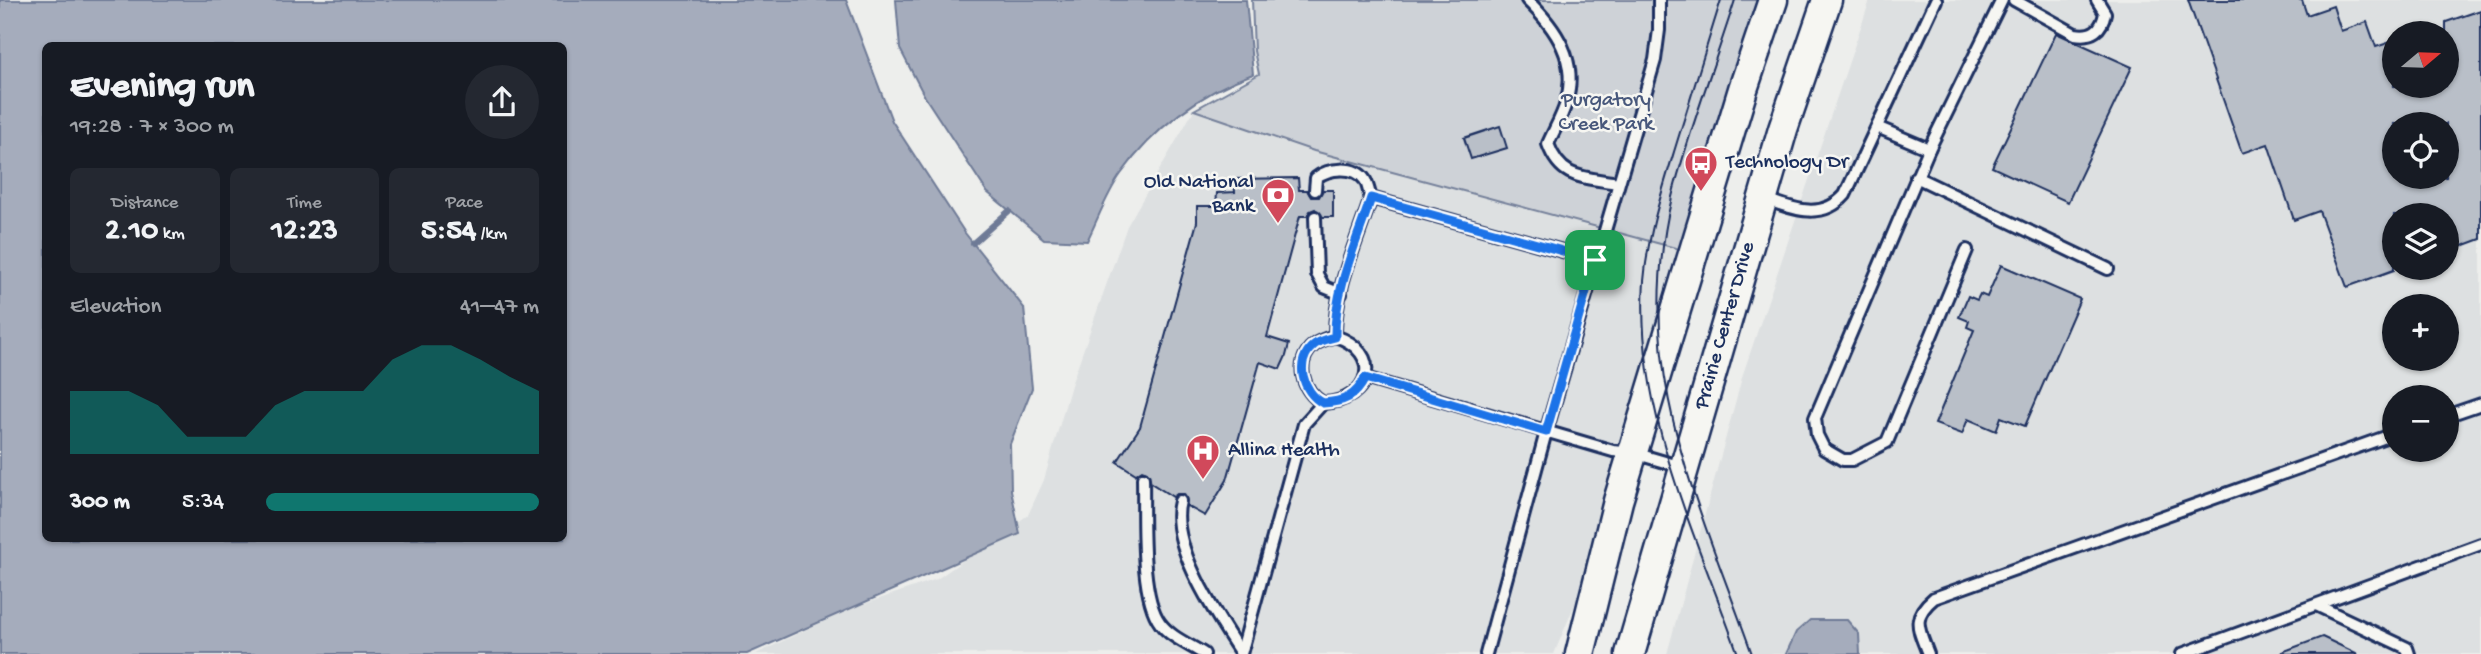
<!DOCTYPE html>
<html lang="en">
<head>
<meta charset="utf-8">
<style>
  :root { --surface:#171b24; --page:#242831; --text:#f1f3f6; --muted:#9ea1a6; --accent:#0f766e }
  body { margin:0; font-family:"Gochi Hand",sans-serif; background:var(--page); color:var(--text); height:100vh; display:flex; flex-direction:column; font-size:26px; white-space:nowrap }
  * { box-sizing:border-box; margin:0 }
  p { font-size:23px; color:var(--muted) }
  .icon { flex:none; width:38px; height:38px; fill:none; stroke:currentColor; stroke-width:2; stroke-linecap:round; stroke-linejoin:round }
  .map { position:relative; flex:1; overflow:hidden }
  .drawer { position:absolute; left:42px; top:42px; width:525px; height:500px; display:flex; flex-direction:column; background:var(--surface); border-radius:10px; box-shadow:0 2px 5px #0004 }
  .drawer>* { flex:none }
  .needle { width:46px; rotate:71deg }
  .fabs { position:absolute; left:2382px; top:21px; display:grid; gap:14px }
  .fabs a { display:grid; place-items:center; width:77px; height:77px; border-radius:50%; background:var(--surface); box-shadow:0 2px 5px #0004; font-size:35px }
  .pin { position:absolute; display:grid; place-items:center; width:60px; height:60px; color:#fff; margin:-30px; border-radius:14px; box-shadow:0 4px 10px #0006 }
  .round { display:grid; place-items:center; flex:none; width:74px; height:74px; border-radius:37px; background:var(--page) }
  .headline { display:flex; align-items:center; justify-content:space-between; height:119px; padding:0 28px }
  h1 { font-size:38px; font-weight:700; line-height:52px }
  .metrics { display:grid; grid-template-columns:repeat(3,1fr); gap:10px; height:119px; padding:7px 28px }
  .metrics div { display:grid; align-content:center; border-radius:10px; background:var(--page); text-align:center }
  .metrics b { font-size:30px; font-weight:700 }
  .metrics small { font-size:19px; font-weight:400 }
  .metrics p { font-size:19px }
  .chart { height:196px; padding:14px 28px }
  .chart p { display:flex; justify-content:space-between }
  .chart svg { width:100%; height:126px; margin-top:7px; fill:var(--accent); opacity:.7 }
  ul { padding:0 28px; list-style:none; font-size:23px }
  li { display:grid; grid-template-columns:112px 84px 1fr; align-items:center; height:52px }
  li i { height:18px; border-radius:9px; background:var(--accent) }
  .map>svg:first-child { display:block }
</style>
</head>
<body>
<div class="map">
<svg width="2481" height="654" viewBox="0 0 2481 654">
  <rect width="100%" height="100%" fill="#edeeec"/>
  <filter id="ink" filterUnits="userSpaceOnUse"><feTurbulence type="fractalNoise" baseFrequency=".0143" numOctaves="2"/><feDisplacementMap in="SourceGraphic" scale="14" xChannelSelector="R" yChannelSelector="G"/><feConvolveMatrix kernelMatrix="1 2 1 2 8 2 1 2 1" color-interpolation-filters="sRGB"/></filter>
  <g filter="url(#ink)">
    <!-- built -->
    <g fill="#dde0e1" fill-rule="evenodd">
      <path d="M1870,0H2481V654H1667L1743,374ZM2394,33H2446V86H2394ZM2394,124H2446V177H2394ZM2394,215H2446V268H2394ZM2394,306H2446V359H2394ZM2394,397H2446V450H2394Z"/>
      <polygon points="1194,110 1314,151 1683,250 1580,592 1554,654 756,654 847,610 937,579 1028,515 1044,480 1071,385 1127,226"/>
    </g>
    <!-- green -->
    <polygon fill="#ced2d7" stroke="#74809a" stroke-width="2" points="1252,0 1760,0 1683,250 1314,151 1194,110 1259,74 1254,51"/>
    <!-- water -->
    <g fill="#a5acbc" stroke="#6e7a96" stroke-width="2" fill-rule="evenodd">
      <path d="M0,0H846L892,121L965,233L1024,308L1032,388L1010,444L1011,490L1020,534L747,654H0ZM46,46H564V539H46Z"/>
      <path d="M896,0H1246L1253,74C1201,92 1153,129 1121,174C1107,193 1098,219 1087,241L1044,239L987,192L925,97L900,49Z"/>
      <polygon points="1810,620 1847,620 1859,634 1860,654 1786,654 1796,632"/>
    </g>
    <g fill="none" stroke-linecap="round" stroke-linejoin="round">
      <!-- stream -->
      <polyline stroke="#6e7a96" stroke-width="6" points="973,243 1009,211"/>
    </g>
    <!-- building -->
    <g fill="#b9bfc8" stroke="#1b2f5e" stroke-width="2" fill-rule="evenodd">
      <path d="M2188,0H2302L2307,15L2333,6L2341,31L2367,22L2376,47L2394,41V86H2446V22L2481,10V239L2446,252V215H2394V270L2347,287L2319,211L2294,220L2268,144L2242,153ZM2394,124H2446V177H2394Z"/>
      <polygon points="2056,33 2132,67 2068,202 1992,167"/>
      <polygon points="1500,126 1507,148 1471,159 1464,138"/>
      <polygon points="1298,178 1299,190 1307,190 1311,197 1319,197 1323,190 1333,190 1333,217 1323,217 1315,209 1310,211 1307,216 1300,216 1267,337 1289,344 1286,356 1280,369 1260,362 1227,480 1205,516 1187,506 1184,494 1177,494 1173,497 1151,483 1147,472 1142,470 1136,474 1117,462 1140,427 1197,222 1197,206 1216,206 1217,193 1235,192 1234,179"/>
      <polygon points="2001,265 2080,299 2025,426 2001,417 1996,431 1968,419 1962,434 1935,424 1974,330 1967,327 1969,321 1959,317 1968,296 1977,300 1980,294 1987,297"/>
      <polygon points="2322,637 2358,654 2282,654 2282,652"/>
    </g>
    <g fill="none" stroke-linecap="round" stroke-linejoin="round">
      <defs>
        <g id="lane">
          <path d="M1527,0C1556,28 1579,61 1566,103C1562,117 1554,130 1548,144C1561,180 1584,177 1618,183"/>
          <path d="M2014,0L2075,34C2092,37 2102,30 2105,13L2097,0"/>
          <polyline points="1877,127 1929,149"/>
          <polyline points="1916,177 2108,269"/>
          <path d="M1315,190L1316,178C1328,168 1355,165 1365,180C1368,185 1369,193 1371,198"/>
          <path d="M1765,199C1793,209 1822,221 1845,195L1936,0"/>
          <polyline points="1315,217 1317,274 1324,287 1341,294"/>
          <polyline points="1967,250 1887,442 1852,460 1843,460 1824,449 1817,435 1815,418 1929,149 2002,0"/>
          <polyline points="1365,378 1613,451 1634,453 1682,467"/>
          <path d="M1323,403C1372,401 1384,352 1335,336"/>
          <polyline points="2446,416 2481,404"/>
          <path d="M1143,478C1144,514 1139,595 1160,623C1170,637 1190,645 1204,654"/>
          <path d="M1180,501C1168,545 1217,616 1240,652"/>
          <polyline points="2316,605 2407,648 2409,654"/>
          <path d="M1241,654L1304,424L1323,403C1302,392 1294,361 1314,345C1320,340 1328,338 1335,336C1334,290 1357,241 1371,198L1595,260"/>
          <polyline points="1486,654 1546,432 1655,60 1659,30 1659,0"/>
          <path d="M1928,654C1919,629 1910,618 1934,598L2394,434"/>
          <polyline points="2182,654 2481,544"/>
        </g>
        <g id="secondary">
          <polyline points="1580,654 1618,501 1743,89 1773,0"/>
          <polyline points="1630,654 1783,129 1827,0"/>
        </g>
      </defs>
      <!-- lane casing -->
      <use href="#lane" stroke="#1b2f5e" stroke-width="16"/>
      <!-- secondary casing -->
      <use href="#secondary" stroke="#1b2f5e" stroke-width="33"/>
      <!-- lane -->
      <use href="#lane" stroke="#f6f6f2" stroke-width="10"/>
      <!-- secondary -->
      <use href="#secondary" stroke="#f6f6f2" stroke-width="28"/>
      <!-- tram -->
      <g stroke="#1b2f5e" stroke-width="2">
        <path d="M1721,0C1706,47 1692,95 1677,142C1663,188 1648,233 1644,281C1635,411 1696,535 1738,654"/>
        <path d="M1735,0C1715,64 1688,133 1672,197C1631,369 1696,496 1752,654"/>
      </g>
    </g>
  </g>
  <g fill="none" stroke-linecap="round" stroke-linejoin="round" filter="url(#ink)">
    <defs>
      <path id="route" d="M1371,198L1595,260L1546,432L1365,378C1356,397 1343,402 1323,403C1302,392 1294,361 1314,345C1320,340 1328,339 1335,337C1334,290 1357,241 1371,198Z"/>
    </defs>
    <!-- route casing -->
    <use href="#route" stroke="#fff" stroke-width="14"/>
    <!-- route -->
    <use href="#route" stroke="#1a73e8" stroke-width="9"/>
  </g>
  <!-- icons -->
  <defs>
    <symbol id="bus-pin" viewBox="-11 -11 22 30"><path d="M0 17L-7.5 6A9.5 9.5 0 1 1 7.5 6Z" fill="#d1495b" stroke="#f6f6f2"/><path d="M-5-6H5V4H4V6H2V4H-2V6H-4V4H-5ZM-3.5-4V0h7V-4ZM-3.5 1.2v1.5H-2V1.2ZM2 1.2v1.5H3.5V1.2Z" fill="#fff"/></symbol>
    <symbol id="bank-pin" viewBox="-11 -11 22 30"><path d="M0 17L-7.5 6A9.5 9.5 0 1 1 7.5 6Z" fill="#d1495b" stroke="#f6f6f2"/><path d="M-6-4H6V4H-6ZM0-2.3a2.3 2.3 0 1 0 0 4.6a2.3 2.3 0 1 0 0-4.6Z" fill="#fff"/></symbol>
    <symbol id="hospital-pin" viewBox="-11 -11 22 30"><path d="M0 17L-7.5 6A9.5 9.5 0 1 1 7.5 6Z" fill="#d1495b" stroke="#f6f6f2"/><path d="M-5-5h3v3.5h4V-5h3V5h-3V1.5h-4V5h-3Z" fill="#fff"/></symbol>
  </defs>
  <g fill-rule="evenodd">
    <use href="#bus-pin" x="1682" y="144" width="38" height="52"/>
    <use href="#bank-pin" x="1259" y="176" width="38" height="52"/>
    <use href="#hospital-pin" x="1184" y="432" width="38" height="52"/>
  </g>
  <g text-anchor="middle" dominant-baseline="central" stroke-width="5" stroke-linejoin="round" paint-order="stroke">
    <!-- park labels -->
    <g font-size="21" fill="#48587c" stroke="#f6f6f2">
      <text x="1606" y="101">Purgatory<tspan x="1606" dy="24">Creek Park</tspan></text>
    </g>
    <!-- poi labels -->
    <g font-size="21" fill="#1b2f5e" stroke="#f6f6f2" text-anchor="start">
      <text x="1726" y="163">Technology Dr</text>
      <text x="1254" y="183" text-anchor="end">Old National<tspan x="1254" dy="24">Bank</tspan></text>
      <text x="1228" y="451">Allina Health</text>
    </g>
    <!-- street labels -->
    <g font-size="21" fill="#1b2f5e" stroke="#f6f6f2">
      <text transform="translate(1726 326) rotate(-74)">Prairie Center Drive</text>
    </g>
  </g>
</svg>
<div class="fabs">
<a><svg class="needle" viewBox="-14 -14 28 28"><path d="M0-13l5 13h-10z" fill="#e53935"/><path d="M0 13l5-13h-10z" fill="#9ea1a6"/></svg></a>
<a><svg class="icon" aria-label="locate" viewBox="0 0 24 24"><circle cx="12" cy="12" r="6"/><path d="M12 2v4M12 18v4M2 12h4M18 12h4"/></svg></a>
<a><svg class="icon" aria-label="layers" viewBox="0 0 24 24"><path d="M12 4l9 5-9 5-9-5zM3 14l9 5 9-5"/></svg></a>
<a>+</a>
<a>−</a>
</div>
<div class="pin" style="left:1595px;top:260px;background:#1e9e55"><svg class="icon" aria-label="arrive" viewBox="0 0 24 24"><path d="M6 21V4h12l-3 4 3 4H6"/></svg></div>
<section class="drawer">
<div class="headline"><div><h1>Evening run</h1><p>19:28 · 7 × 300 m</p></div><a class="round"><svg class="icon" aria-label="share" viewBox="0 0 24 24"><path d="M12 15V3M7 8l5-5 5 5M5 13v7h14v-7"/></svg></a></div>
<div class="metrics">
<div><p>Distance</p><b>2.10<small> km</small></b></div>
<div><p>Time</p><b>12:23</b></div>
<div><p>Pace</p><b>5:54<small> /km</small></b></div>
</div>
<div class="chart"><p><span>Elevation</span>41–47 m</p>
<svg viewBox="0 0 160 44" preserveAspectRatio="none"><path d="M0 44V22L10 22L20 22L30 27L40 38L50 38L60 38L70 27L80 22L90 22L100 22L110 11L120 6L130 6L140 11L150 17L160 22V44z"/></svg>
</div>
<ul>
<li><b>300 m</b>5:34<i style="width:100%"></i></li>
</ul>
</section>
</div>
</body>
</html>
